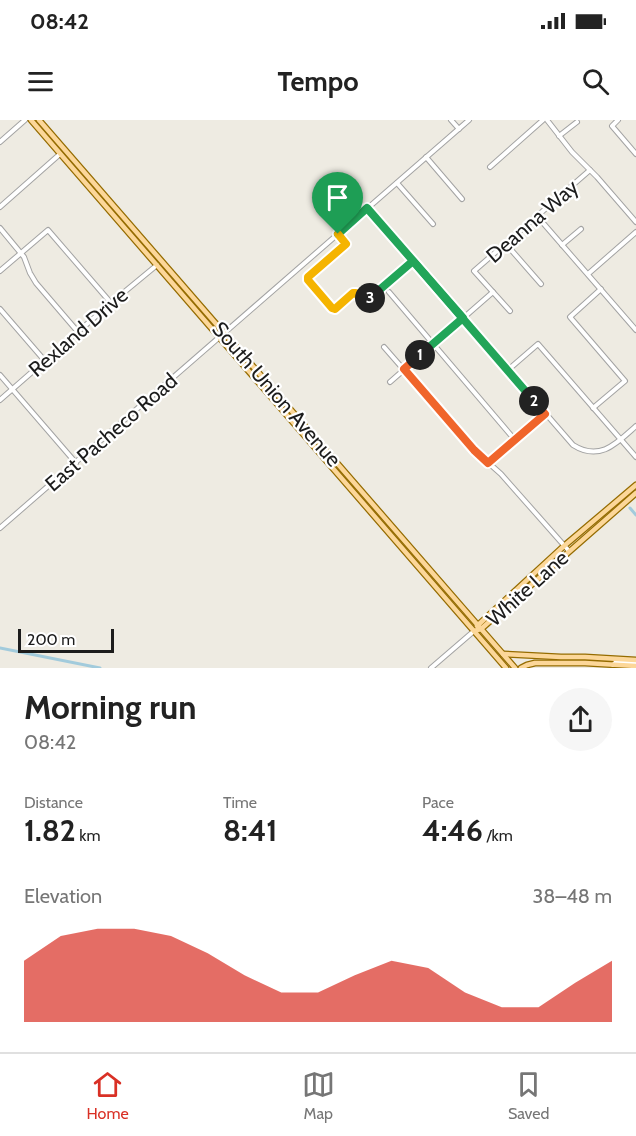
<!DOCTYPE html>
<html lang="en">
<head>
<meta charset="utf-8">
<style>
  :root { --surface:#fff; --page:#f6f6f6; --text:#222; --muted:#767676; --line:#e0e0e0; --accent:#d93025 }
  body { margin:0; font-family:Cabin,sans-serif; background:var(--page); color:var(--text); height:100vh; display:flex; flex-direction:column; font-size:22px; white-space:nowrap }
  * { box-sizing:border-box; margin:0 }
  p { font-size:20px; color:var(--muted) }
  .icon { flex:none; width:33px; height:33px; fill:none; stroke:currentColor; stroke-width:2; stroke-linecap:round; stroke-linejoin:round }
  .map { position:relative; height:548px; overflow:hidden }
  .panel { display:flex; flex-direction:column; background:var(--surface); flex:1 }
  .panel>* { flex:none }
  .scale { position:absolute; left:18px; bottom:15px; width:96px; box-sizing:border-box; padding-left:6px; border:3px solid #1c1c1c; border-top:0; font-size:16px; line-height:21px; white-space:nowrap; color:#1c1c1c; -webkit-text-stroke:4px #fff; paint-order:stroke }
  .pin { position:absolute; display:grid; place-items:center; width:51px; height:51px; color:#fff; margin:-62px -26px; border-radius:50% 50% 50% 0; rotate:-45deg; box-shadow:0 0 6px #0007 }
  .pin .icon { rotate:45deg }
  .km { position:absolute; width:30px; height:30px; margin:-15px; border-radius:50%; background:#222; color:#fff; font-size:16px; line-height:30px; text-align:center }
  .round { display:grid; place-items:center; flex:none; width:63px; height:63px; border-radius:32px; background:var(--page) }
  .headline { display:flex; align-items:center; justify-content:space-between; height:102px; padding:0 24px }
  h1 { font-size:33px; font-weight:700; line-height:45px }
  .stats { display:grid; grid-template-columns:repeat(3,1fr); gap:9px; height:102px; padding:6px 24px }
  .stats div { display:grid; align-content:center }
  .stats b { font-size:30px; font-weight:700 }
  .stats small { font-size:16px; font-weight:400 }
  .stats p { font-size:16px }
  .chart { height:168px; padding:12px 24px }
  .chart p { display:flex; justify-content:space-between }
  .chart svg { width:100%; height:108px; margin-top:6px; fill:var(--accent); opacity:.7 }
  .status { display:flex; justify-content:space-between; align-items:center; height:42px; padding:0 30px; background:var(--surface); direction:ltr }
  .status svg { height:16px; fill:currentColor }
  header { display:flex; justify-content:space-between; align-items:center; height:78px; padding:0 24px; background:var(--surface); font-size:27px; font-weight:700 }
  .tab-bar { display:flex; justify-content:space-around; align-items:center; height:84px; border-top:2px solid var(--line); background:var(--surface); font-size:16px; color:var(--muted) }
  .tab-bar a { display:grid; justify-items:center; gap:3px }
  .tab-bar .selected { color:var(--accent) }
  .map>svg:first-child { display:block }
</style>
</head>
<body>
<div class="status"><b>08:42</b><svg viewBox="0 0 49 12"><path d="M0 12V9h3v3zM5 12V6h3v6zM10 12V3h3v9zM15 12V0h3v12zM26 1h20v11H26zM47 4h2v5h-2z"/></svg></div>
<header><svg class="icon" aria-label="menu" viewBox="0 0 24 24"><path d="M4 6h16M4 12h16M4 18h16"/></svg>Tempo<svg class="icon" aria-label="search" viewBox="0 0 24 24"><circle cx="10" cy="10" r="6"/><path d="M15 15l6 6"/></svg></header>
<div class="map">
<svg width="636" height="548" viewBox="0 0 636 548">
  <rect width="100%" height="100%" fill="#eeebe2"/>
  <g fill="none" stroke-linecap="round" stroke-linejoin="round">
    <!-- canal -->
    <g stroke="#a2cbdc" stroke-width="3">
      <polyline points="630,388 636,395"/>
      <polyline points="0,528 100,548"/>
    </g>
    <defs>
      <g id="minor">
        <polyline points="451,0 459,9"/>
        <polyline points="547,0 572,32 597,57 636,102"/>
        <polyline points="618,0 612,6 636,34"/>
        <polyline points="559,16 577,2"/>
        <polyline points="0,22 25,0"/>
        <polyline points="426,37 462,79"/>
        <polyline points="490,47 543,0"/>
        <polyline points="397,63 433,104"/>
        <polyline points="0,87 60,34"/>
        <path d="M368,89L573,325C600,342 617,323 636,306"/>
        <polyline points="537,96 636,210"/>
        <polyline points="0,108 24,137 30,153 36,163 78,212"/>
        <polyline points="338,114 346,124 348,122 340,112"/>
        <polyline points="346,124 308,157 308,161 332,188 335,189 353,173 356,173 363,182 365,182 413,141"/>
        <polyline points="506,124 541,164"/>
        <polyline points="562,125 581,109"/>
        <polyline points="0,151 48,110 111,183"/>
        <polyline points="588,154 636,112"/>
        <polyline points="389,172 515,320"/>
        <polyline points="0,189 45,241"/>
        <polyline points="510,191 474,151 590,50"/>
        <polyline points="384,227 474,330 501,354 569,431"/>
        <polyline points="508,250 538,224 636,337"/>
        <polyline points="0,255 76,343"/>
        <polyline points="390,262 493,172"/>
        <polyline points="0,280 111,183 157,145"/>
        <polyline points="593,288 625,261 570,197 601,169"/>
        <polyline points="488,343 545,294"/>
        <polyline points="0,408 469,0"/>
        <polyline points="613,545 616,542 636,542"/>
        <polyline points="431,548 474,511"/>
      </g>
      <g id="major">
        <polyline points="31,0 506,548"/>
        <polyline points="39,0 515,548"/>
        <polyline points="477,506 564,426 636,365"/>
        <polyline points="474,511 481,509 636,373"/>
        <polyline points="503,534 561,537 585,537 636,540"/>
        <polyline points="521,548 527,545 535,543 585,543 636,546"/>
      </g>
    </defs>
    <!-- minor casing -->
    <use href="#minor" stroke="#a3a3a3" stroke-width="6"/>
    <!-- major casing -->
    <use href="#major" stroke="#956c00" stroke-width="7"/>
    <!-- minor -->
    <use href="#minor" stroke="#fff" stroke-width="4"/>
    <!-- major -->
    <use href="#major" stroke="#fcd799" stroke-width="4.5"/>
  </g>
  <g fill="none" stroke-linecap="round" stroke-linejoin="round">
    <defs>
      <polyline id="split-1" points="338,114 367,88 463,198 420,235"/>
      <polyline id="split-2" points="420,235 404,249 474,330 488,343 545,294 534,281"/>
      <polyline id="split-3" points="370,178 413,141 534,281"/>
      <polyline id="split-4" points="338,114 346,124 308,157 308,160 332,188 335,189 353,173 356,173 363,182 366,182 370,178"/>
    </defs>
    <!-- split-1 casing -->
    <use href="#split-1" stroke="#fff" stroke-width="12"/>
    <!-- split-2 casing -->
    <use href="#split-2" stroke="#fff" stroke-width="12"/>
    <!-- split-3 casing -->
    <use href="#split-3" stroke="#fff" stroke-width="12"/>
    <!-- split-4 casing -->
    <use href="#split-4" stroke="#fff" stroke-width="12"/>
    <!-- split-1 -->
    <use href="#split-1" stroke="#22a559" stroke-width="8"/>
    <!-- split-2 -->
    <use href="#split-2" stroke="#f0652b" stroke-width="8"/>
    <!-- split-3 -->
    <use href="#split-3" stroke="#22a559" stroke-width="8"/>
    <!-- split-4 -->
    <use href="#split-4" stroke="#f5b400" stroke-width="8"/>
  </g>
  <g text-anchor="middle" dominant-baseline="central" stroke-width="4.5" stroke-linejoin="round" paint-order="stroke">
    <!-- street labels -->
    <g font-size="21" fill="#1c1c1c" stroke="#fff">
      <text transform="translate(532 101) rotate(-41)">Deanna Way</text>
      <text transform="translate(78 212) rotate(-41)">Rexland Drive</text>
      <text transform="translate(277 274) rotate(49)">South Union Avenue</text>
      <text transform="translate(111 312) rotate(-41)">East Pacheco Road</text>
      <text transform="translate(527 468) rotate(-42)">White Lane</text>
    </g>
  </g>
</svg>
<div class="scale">200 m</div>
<div class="pin" style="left:338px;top:114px;background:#1e9e55"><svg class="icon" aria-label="arrive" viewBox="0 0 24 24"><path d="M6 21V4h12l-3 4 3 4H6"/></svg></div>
<b class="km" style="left:420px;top:235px">1</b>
<b class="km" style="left:534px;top:281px">2</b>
<b class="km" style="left:370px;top:178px">3</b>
</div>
<section class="panel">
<div class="headline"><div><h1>Morning run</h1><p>08:42</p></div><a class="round"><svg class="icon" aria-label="share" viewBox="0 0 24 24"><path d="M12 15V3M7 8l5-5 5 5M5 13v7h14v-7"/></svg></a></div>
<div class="stats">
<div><p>Distance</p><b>1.82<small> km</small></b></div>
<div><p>Time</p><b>8:41</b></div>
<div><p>Pace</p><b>4:46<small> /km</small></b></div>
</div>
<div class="chart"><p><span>Elevation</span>38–48 m</p>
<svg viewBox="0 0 160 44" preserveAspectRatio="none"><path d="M0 44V19L10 9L20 6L30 6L40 9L50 16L60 25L70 32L80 32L90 25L100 19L110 22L120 32L130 38L140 38L150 28L160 19V44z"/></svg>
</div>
</section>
<nav class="tab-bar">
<a class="selected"><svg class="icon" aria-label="home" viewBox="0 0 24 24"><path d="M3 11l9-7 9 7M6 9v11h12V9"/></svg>Home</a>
<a><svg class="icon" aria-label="map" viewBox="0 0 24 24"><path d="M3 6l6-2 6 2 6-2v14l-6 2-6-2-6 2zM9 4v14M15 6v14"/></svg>Map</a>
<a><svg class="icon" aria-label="saved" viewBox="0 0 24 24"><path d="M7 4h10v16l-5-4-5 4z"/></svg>Saved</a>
</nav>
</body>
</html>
